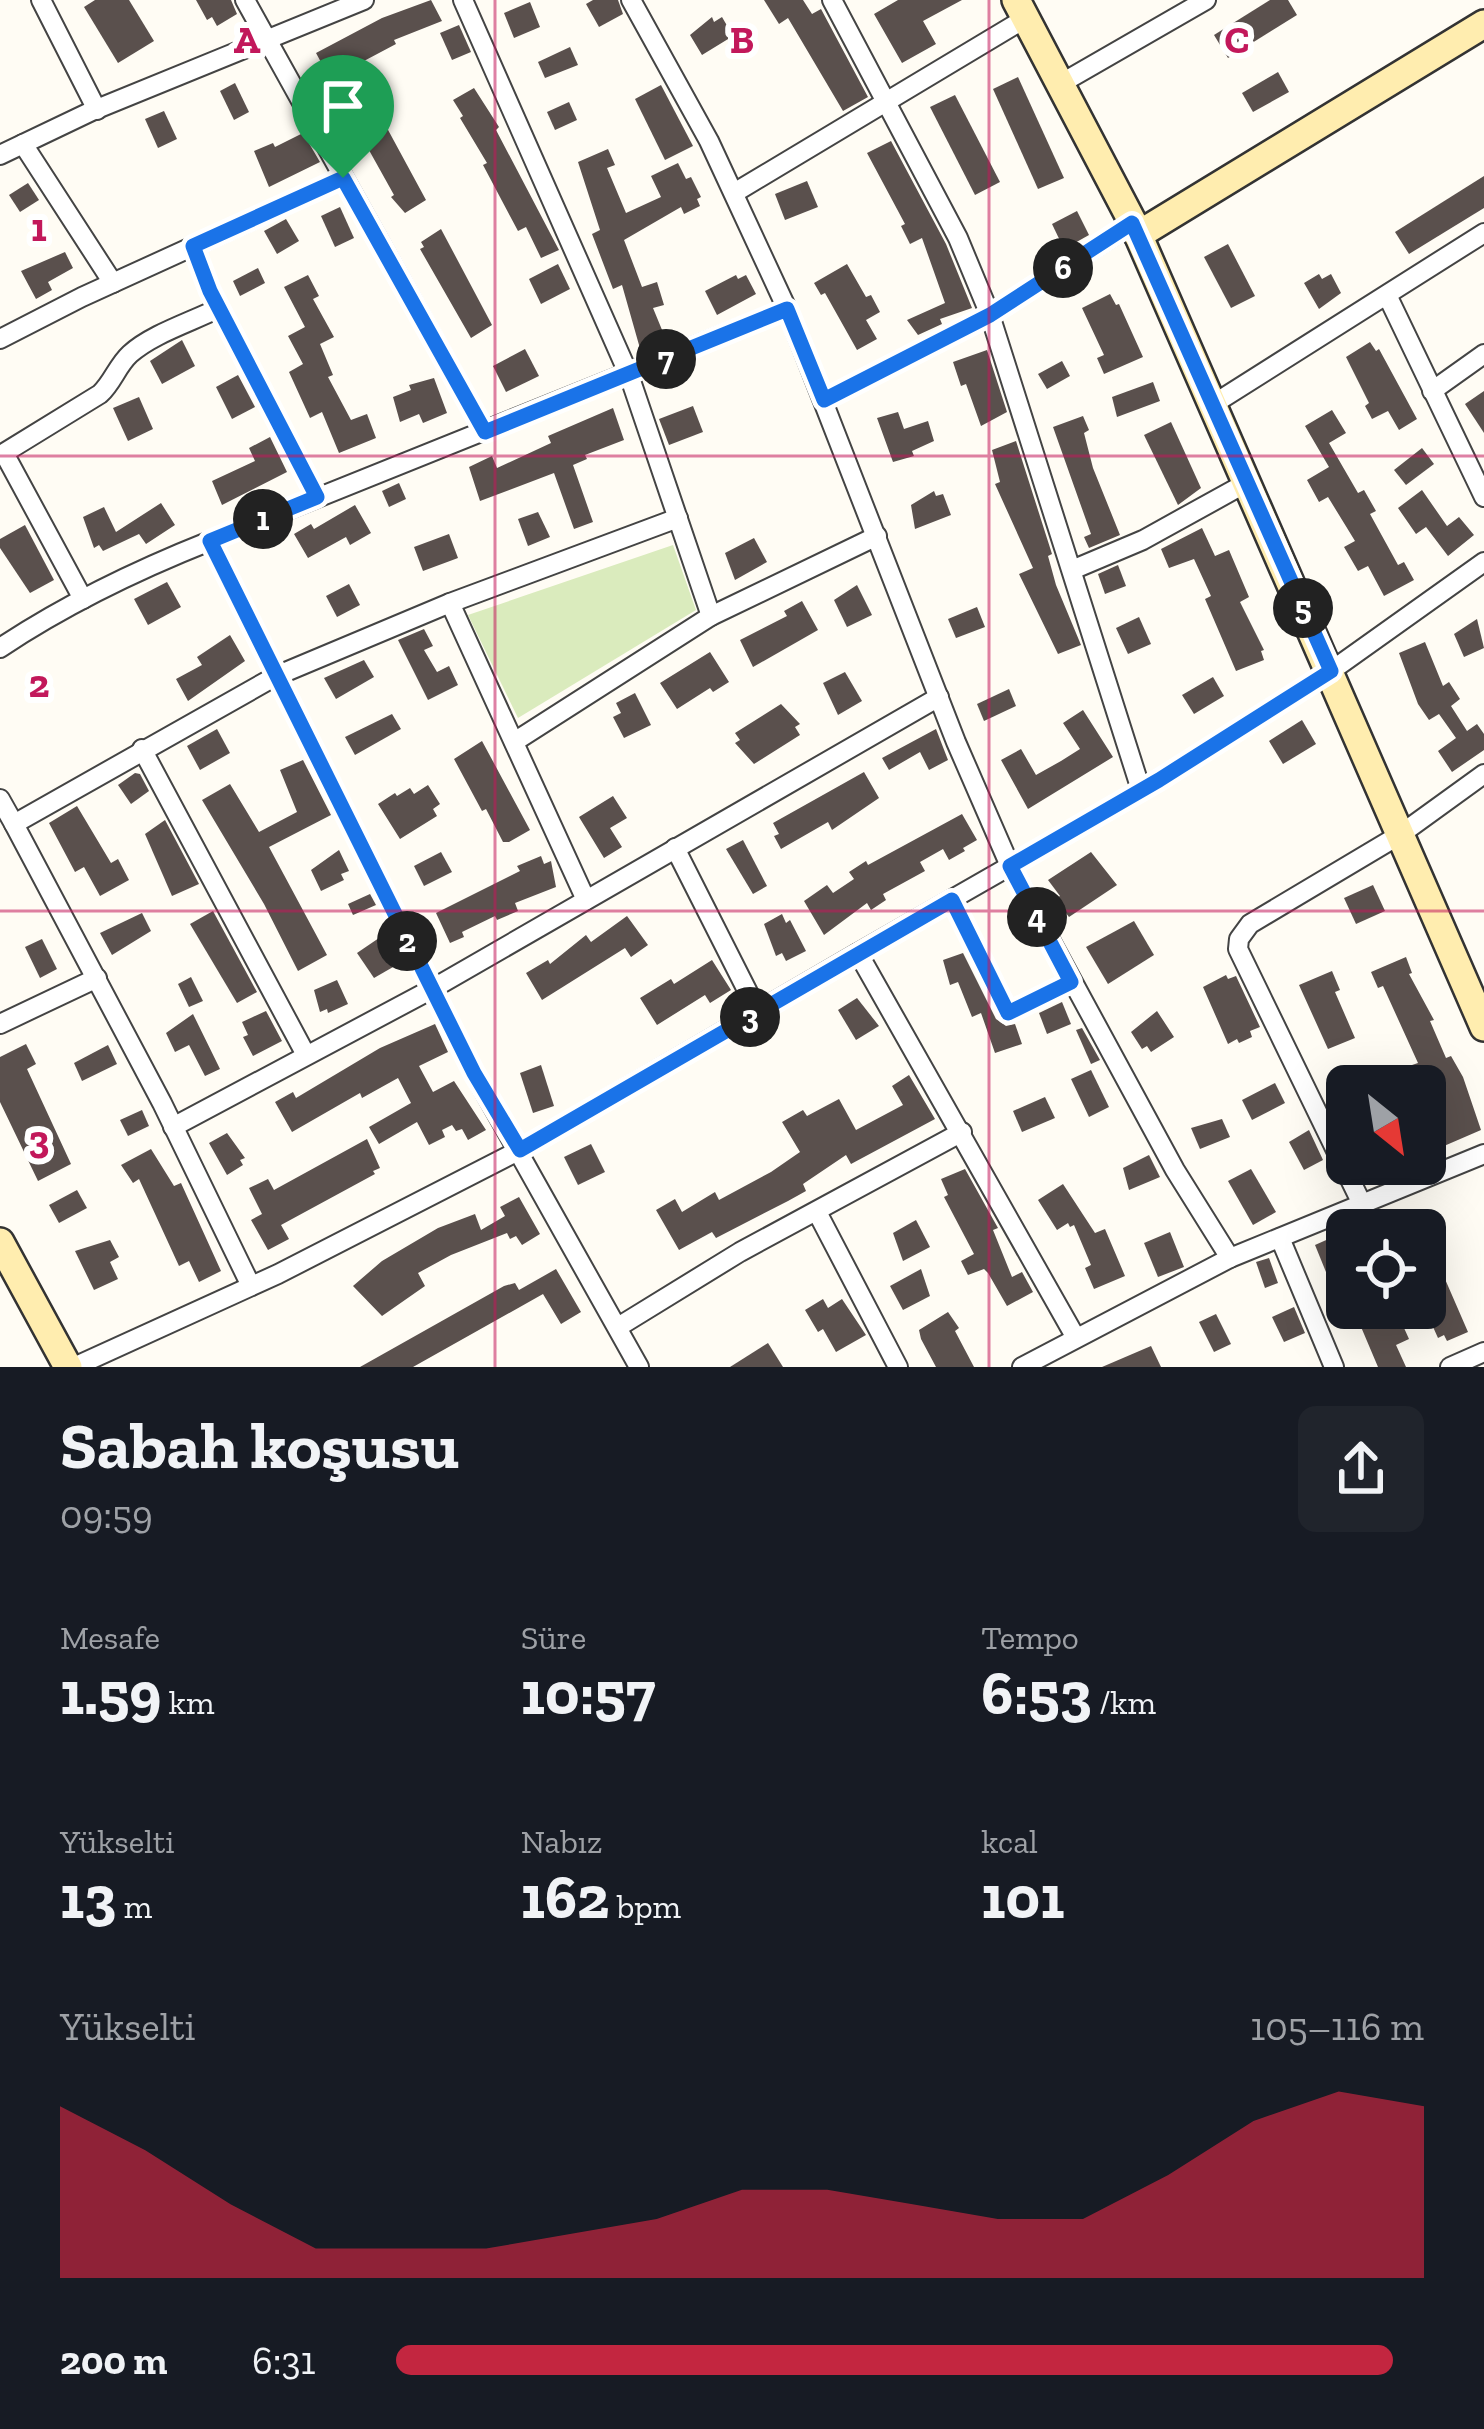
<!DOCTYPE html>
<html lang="tr">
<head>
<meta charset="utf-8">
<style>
  :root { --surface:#171b24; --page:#20242c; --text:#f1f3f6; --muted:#9ea1a6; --accent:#c32640 }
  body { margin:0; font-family:"Zilla Slab",serif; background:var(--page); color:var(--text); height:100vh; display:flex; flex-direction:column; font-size:45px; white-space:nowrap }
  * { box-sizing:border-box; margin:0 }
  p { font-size:39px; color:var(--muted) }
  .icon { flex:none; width:66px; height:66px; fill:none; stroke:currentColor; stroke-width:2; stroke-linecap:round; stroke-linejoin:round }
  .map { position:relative; height:1367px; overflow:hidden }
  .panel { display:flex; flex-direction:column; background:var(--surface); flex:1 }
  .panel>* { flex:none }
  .needle { width:78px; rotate:150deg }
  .tools { position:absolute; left:1326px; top:1065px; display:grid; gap:24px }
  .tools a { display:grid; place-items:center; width:120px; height:120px; border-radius:18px; background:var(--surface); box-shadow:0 12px 48px #0002; font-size:60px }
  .pin { position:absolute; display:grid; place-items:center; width:102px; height:102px; color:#fff; margin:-123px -51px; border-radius:50% 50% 50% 0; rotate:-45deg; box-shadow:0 0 12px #0007 }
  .pin .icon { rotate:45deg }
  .km { position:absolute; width:60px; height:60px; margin:-30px; border-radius:50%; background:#222; color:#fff; font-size:33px; line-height:60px; text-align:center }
  .round { display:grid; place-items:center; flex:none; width:126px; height:126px; border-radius:18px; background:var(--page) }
  .summary { display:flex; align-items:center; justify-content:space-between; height:204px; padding:0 60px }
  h1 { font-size:66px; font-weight:700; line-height:90px }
  .figures { display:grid; grid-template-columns:repeat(3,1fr); gap:18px; height:204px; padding:12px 60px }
  .figures div { display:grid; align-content:center }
  .figures b { font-size:60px; font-weight:700 }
  .figures small { font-size:33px; font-weight:400 }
  .figures p { font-size:33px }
  .chart { height:336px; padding:24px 60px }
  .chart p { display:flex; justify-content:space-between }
  .chart svg { width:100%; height:216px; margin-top:12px; fill:var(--accent); opacity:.7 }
  ul { padding:0 60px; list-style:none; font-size:39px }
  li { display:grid; grid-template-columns:192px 144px 1fr; align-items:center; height:90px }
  li i { height:30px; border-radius:15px; background:var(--accent) }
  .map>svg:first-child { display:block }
</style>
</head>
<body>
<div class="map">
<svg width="1484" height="1367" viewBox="0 0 1484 1367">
  <rect width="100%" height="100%" fill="#fffcf4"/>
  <!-- green -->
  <polygon fill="#daebbd" points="673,545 696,610 518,718 468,615"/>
  <!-- building -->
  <g fill="#5a504d">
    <polygon points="95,0 129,0 154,41 118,63 84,7"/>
    <polygon points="196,0 231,0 237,14 217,26 212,17 207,20"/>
    <polygon points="431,0 442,21 394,40 396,44 330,79 316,53 382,18"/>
    <polygon points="593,0 618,0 623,14 599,27 586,4"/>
    <polygon points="764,0 803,0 812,14 821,9 868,97 843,111 788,18 779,24"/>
    <polygon points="898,0 962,0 923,21 936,44 902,63 874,14"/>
    <polygon points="1270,0 1288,0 1297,15 1228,58 1214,35"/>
    <polygon points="530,2 540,27 514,38 504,13"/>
    <polygon points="712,17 714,22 722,17 733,36 702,55 690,35"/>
    <polygon points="459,25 471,52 452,60 440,33"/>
    <polygon points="570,47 578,65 545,78 538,62"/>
    <polygon points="1278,72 1289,92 1253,112 1242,93"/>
    <polygon points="1018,77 1064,178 1038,189 993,89"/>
    <polygon points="235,83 249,112 234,120 220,91"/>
    <polygon points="661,85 693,146 665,160 635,99"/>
    <polygon points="474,88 499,127 496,130 559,250 541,258 526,227 518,231 483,165 487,163 460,118 463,116 453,100"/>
    <polygon points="955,95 1000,182 975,195 930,107"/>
    <polygon points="569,102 577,120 555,130 547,112"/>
    <polygon points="374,104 426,200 405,213 391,197 394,195 355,125 359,122 355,116"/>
    <polygon points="164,111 177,139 158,148 145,119"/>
    <polygon points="303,133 320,162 269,187 254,151 273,143 275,147"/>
    <polygon points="891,141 946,244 972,308 940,319 942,324 918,335 907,320 945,303 922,238 910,244 901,226 905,224 867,153"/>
    <polygon points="608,149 615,165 607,168 626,213 661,197 651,176 678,163 686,179 691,177 701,197 697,199 700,206 684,214 681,207 624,240 642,287 657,282 664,305 653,308 667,342 641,352 622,285 613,289 592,234 600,230 578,162"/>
    <polygon points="1484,176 1484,208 1409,254 1395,232"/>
    <polygon points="807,181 818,207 785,220 775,194"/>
    <polygon points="28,183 39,200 20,212 9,195"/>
    <polygon points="340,207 354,238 335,247 321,216"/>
    <polygon points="1077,211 1089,235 1064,249 1052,224"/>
    <polygon points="286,219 299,241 277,254 264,231"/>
    <polygon points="441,229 492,325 471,338 420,249 424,247 421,242"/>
    <polygon points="1228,244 1255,296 1231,308 1204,257"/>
    <polygon points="65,252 73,268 48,282 52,290 36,299 21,271"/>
    <polygon points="558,264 570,289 541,304 529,279"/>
    <polygon points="847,264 866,297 871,295 880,312 866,320 877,339 857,350 825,293 821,295 814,283"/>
    <polygon points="258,268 265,283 240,296 233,281"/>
    <polygon points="1319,274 1322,279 1331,274 1341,293 1319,309 1304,283"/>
    <polygon points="308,275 319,296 313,299 334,337 320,344 333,375 328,377 351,420 367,414 376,438 339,453 322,412 310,418 289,372 303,364 288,336 305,327 284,287"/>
    <polygon points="736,275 738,279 746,275 756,294 717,315 705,291"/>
    <polygon points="1110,294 1116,305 1119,304 1143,357 1104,374 1097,358 1104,355 1082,308"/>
    <polygon points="182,340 195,366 162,384 150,361"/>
    <polygon points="1370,342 1376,351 1379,349 1417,419 1399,430 1388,411 1372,419 1365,406 1369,403 1346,357"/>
    <polygon points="525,349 539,376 506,392 493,366"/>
    <polygon points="987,350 1007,412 981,426 966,384 961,386 953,362"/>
    <polygon points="1062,361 1070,376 1047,389 1038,374"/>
    <polygon points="238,375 255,407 232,419 216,387"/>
    <polygon points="434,378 447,413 423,423 419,414 400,422 393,397 411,390 409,385"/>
    <polygon points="1153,382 1160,401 1117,417 1112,397"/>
    <polygon points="1484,391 1484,433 1465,404"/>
    <polygon points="139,397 153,429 128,441 113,408"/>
    <polygon points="693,406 703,432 669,445 659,419"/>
    <polygon points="613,408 624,440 585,455 587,459 573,465 593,522 574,529 554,473 480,501 469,467 492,456 497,468 551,443 548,436"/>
    <polygon points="1332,410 1346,433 1329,443 1358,493 1364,490 1376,511 1370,514 1398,565 1404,562 1414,580 1384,596 1368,566 1358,571 1344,547 1355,541 1328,497 1319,502 1307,480 1329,467 1305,426"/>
    <polygon points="898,412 904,429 928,421 934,441 912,451 914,456 893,462 877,418"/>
    <polygon points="1083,416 1089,430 1084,433 1093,468 1120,535 1089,548 1084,537 1091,534 1053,427"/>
    <polygon points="1171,422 1201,488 1178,505 1144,435"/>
    <polygon points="270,437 287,472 222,505 212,481 255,461 249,448"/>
    <polygon points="1016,441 1052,554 1048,556 1056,585 1081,645 1058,654 1019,574 1033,568 995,484 1000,482 992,450"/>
    <polygon points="1422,448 1434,464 1406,485 1394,470"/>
    <polygon points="399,483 406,499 389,507 382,491"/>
    <polygon points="1422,490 1447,526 1459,517 1474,535 1448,556 1426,527 1416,534 1398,508"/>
    <polygon points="934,491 936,496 943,494 951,515 915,529 911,505"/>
    <polygon points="161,503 175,525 146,544 139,534 103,551 99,545 94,548 83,517 104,507 116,532"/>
    <polygon points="355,505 371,533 350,545 346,537 308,558 294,534 311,524 314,529"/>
    <polygon points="538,512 550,537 528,546 518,519"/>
    <polygon points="25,525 54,580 30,593 0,548 0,539"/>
    <polygon points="1202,528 1215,556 1229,550 1249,597 1240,602 1264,650 1261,651 1264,660 1236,671 1205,599 1211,596 1194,559 1169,568 1161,549"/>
    <polygon points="449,534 458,558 423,571 414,547"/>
    <polygon points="754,538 767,562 735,580 725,553"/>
    <polygon points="1118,565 1126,586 1105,594 1098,574"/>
    <polygon points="167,582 181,607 148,625 134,599"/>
    <polygon points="349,584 360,605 337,617 326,596"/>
    <polygon points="857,585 872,615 847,627 834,600"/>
    <polygon points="802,601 818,630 753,667 740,640 787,616 784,611"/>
    <polygon points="977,607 985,627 956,638 948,619"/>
    <polygon points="1139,617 1151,644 1128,654 1116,628"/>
    <polygon points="1477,619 1484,648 1464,657 1454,634"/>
    <polygon points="424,629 433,646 424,650 437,672 449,666 458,685 428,700 398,640"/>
    <polygon points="230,635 245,661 188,701 176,679 202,665 197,657"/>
    <polygon points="1425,642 1443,686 1449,682 1460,699 1451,706 1467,731 1477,724 1484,734 1484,750 1452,772 1438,751 1456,738 1439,714 1429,720 1418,704 1399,653"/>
    <polygon points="710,652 729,682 713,692 710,688 677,709 660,683"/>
    <polygon points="364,660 374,677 336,699 324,678"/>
    <polygon points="845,672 862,701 838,715 823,683"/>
    <polygon points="1213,677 1224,696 1194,714 1182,695"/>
    <polygon points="1009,689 1016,706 984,721 977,704"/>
    <polygon points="635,693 651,725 624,738 613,717 621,713 616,703"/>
    <polygon points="781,704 800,724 795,727 800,735 754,764 735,743 740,740 735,733"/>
    <polygon points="1083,710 1113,757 1028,809 1001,760 1021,749 1036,775 1061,761 1080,749 1063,723"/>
    <polygon points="392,714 401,729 355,755 345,737"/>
    <polygon points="1302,720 1316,744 1283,764 1269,741"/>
    <polygon points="217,729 230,753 200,770 187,746"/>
    <polygon points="936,729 948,760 929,770 920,752 889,770 882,758"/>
    <polygon points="482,741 530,830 509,842 503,842 486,809 482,811 454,759"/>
    <polygon points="303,760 331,815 269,847 327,955 298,971 264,904 202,800 230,784 259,832 297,812 280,770"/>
    <polygon points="864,772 879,798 832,830 828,822 781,849 774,836 779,834 773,823"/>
    <polygon points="135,773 140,774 149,791 131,804 118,785"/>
    <polygon points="428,785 440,804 433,809 437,816 400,839 378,804 395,793 397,796 410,788 414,794"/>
    <polygon points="613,796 627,818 610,828 622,847 604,858 579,817"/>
    <polygon points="77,806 111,863 118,859 129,880 100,896 84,867 75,872 49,823"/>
    <polygon points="962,814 977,840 963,848 965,851 949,860 943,849 920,862 925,871 883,894 886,900 871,910 867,903 824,935 804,901 827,885 833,893 854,879 849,872 866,861 868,865"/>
    <polygon points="165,820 199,884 172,896 145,834"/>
    <polygon points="743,840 767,886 753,894 726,849"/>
    <polygon points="339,850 349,871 341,874 344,880 321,891 311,870"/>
    <polygon points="441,852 452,872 424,886 414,866"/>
    <polygon points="1091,852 1117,885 1069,917 1055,899 1060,896 1048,880"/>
    <polygon points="541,856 544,864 551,861 556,887 515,903 518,911 497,920 495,916 462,932 464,937 450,943 436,913 520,871 517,866"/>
    <polygon points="1373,885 1385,911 1356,924 1344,898"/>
    <polygon points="370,894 376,905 353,915 348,904"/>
    <polygon points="213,911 257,992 237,1003 190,924"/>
    <polygon points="142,913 151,931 112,955 100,933"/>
    <polygon points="782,914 786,923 790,920 806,951 786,961 782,953 776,956 764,924"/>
    <polygon points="627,916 648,945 631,957 625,948 542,1000 526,973 548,960 550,964 586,935 591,942"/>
    <polygon points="1134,921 1154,955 1108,984 1086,947"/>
    <polygon points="379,938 400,963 374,978 357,953"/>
    <polygon points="42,939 57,969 40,978 25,947"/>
    <polygon points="963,953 996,1019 1006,1026 1015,1024 1022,1044 995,1053 981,1013 972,1017 958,982 950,985 943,960"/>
    <polygon points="1406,957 1412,973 1409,974 1434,1020 1430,1021 1446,1058 1451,1056 1463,1077 1481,1130 1444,1146 1425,1099 1425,1078 1419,1081 1412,1065 1418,1063 1383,986 1378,988 1371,972"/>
    <polygon points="712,960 731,990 710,1003 705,995 657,1025 640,998 671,979 674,984"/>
    <polygon points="1332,971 1340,990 1335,992 1355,1038 1328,1049 1299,985"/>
    <polygon points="1226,975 1228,979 1236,976 1260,1027 1250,1031 1252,1037 1239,1043 1237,1039 1228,1044 1203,987"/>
    <polygon points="191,977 203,1001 189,1007 178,984"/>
    <polygon points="337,980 348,1004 328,1013 327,1009 320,1012 314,990"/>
    <polygon points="857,998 879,1026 856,1040 838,1010"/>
    <polygon points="1062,1002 1071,1024 1047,1034 1039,1013"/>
    <polygon points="266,1011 282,1041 253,1056 243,1037 248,1035 242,1022"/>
    <polygon points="1157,1011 1174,1037 1151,1052 1147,1046 1142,1049 1131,1032"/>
    <polygon points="193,1014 220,1069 205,1076 189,1045 175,1052 166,1033"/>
    <polygon points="435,1024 448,1052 419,1066 433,1092 454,1081 486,1130 468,1140 462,1129 456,1131 452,1125 442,1130 445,1137 429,1145 417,1122 379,1144 369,1127 411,1103 398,1078 362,1098 360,1093 292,1132 275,1102 293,1092 296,1098 380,1048"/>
    <polygon points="1082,1028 1100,1060 1091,1064 1076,1030"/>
    <polygon points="26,1044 36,1064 27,1069 71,1164 38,1181 0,1102 0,1057"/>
    <polygon points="108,1045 117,1064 82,1081 74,1063"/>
    <polygon points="541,1065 554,1106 533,1113 520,1073"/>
    <polygon points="1091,1070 1109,1107 1089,1117 1071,1079"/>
    <polygon points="909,1075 935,1119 851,1164 846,1155 803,1184 806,1191 788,1201 716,1238 712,1232 679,1250 656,1210 675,1199 682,1212 715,1192 719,1200 771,1172 800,1152 782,1122 803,1110 807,1116 839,1099 856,1130 903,1105 892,1086"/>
    <polygon points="1275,1083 1285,1103 1252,1120 1242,1100"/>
    <polygon points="1045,1097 1055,1118 1022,1132 1013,1111"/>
    <polygon points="142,1110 149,1126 128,1136 120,1120"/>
    <polygon points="1222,1119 1230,1137 1200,1149 1191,1128"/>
    <polygon points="1309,1130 1323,1160 1304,1170 1289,1142"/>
    <polygon points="227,1133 245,1158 240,1160 243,1165 227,1175 209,1143"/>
    <polygon points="367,1139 380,1168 373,1171 375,1174 281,1225 289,1239 268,1250 251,1220 262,1214 249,1188 268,1179 274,1190"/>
    <polygon points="591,1144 605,1172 578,1185 564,1157"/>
    <polygon points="151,1149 174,1186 181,1183 221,1271 199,1282 189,1261 179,1266 139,1179 133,1183 121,1165"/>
    <polygon points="1149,1155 1160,1177 1129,1190 1123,1168"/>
    <polygon points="965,1169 998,1228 993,1230 1012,1277 1022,1272 1033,1292 1007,1306 988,1273 984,1269 968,1275 961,1261 974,1254 944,1197 948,1195 941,1179"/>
    <polygon points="1251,1169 1276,1212 1253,1225 1228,1181"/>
    <polygon points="1063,1184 1095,1233 1105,1229 1125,1276 1094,1289 1085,1268 1091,1265 1074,1225 1070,1227 1068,1223 1057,1230 1038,1200"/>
    <polygon points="77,1190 87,1208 59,1223 49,1205"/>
    <polygon points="519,1197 540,1234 522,1245 516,1236 510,1239 507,1233 451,1255 418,1273 425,1286 382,1316 353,1286 382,1261 438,1228 475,1214 481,1230 505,1216 500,1207"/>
    <polygon points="1414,1209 1424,1230 1399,1230 1394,1218"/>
    <polygon points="916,1220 930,1247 903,1261 893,1233"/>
    <polygon points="1170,1232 1184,1267 1158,1277 1144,1243"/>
    <polygon points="1342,1233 1347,1263 1326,1272 1315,1245"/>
    <polygon points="1425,1233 1468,1332 1447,1341 1444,1335 1438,1338 1425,1309"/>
    <polygon points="110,1240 119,1257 110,1262 118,1279 94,1290 75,1251"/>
    <polygon points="1269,1258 1278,1283 1265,1288 1256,1262"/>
    <polygon points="556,1269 581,1312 561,1324 543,1294 413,1367 360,1367 504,1286 515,1283 519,1290"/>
    <polygon points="921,1269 930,1296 903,1310 890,1286"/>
    <polygon points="823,1299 828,1308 842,1299 866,1335 836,1352 823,1329 818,1332 805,1310"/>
    <polygon points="1294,1307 1305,1333 1284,1342 1272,1317"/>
    <polygon points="1353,1308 1395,1308 1409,1339 1396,1345 1406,1367 1378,1367"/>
    <polygon points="948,1312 959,1328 955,1331 974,1367 936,1367 921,1339 919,1330"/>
    <polygon points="1216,1314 1231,1344 1214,1352 1199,1322"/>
    <polygon points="768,1343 783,1367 730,1367"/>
    <polygon points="1151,1346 1161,1367 1102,1367"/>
  </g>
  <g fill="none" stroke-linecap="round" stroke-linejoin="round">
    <defs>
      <g id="street">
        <polyline points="41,0 97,110"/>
        <polyline points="245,0 485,432"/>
        <polyline points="463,0 629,375 711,616"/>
        <polyline points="631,0 709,141 787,309"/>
        <polyline points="1060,84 1206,0"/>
        <polyline points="23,144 113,283"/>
        <polyline points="0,155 92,111 364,0"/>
        <polyline points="734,193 1026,18"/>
        <polyline points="1133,223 990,315 1141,790"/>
        <polyline points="193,246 210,291 317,497"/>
        <polyline points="1387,295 1484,497"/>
        <polyline points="0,339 82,297 343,178"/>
        <polyline points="1432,391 1484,354"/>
        <polyline points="824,400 990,315 958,238 832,0"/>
        <polyline points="1212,405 1484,233"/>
        <polyline points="210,541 787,309 956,742 1010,866 858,953"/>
        <polyline points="1072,570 1143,540 1246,483"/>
        <path d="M83,599L4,453L100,394C113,382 117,366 130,354C152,334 191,322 219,308"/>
        <polyline points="450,603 586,900"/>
        <path d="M0,648C66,604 137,570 210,541L474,1073L639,1367"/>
        <polyline points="514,742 711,616 877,536"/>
        <polyline points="142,749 306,1055"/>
        <polyline points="0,799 14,824"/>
        <polyline points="675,848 758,1012"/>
        <polyline points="952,900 1008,1013 1071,982"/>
        <polyline points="0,1024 97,978"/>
        <polyline points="173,1127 432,989 939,697"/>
        <polyline points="1362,1204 1238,949 1239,939 1250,924 1401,834 1484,774"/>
        <polyline points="817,1212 898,1367"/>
        <polyline points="1280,1238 1334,1367"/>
        <polyline points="1230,1258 1175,1170 1010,866 1159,780 1331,671 1484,562"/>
        <polyline points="251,1286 162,1103 14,824 276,676 450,603 678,518"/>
        <polyline points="618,1327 740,1252 962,1132"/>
        <polyline points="74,1367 278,1274 520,1150 858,953 1076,1338"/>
        <polyline points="1022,1367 1230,1258 1484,1154"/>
        <polyline points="1450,1367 1484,1352"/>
      </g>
      <g id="secondary">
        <polyline points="1016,0 1133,223 1484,1027"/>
        <polyline points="1138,235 1484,24"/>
        <polyline points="0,1242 68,1367"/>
      </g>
    </defs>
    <!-- street casing -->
    <use href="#street" stroke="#444" stroke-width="22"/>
    <!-- secondary casing -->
    <use href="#secondary" stroke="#333" stroke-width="32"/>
    <!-- street -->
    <use href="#street" stroke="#fff" stroke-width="18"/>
    <!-- secondary -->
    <use href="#secondary" stroke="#ffedaf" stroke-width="27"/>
  </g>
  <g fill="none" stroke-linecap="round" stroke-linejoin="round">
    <defs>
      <polygon id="route" points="343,178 485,432 787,309 824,400 990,315 1132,223 1331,671 1159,780 1010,866 1071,982 1008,1013 952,900 520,1150 474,1073 210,541 317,497 210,291 193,246"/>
    </defs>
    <!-- route casing -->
    <use href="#route" stroke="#fff" stroke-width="24"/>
    <!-- route -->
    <use href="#route" stroke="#1a73e8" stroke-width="15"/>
  </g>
  <!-- grid -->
  <path fill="none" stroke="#c2185b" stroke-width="3" stroke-opacity="0.55" d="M495,0V1367M989,0V1367M0,456H1484M0,911H1484"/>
  <g font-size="39" text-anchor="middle" font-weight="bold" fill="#c2185b" stroke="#fff" stroke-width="12" stroke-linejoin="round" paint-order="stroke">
    <text x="247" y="53">A</text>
    <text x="742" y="53">B</text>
    <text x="1237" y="53">C</text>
    <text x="39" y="241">1</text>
    <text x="39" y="697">2</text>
    <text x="39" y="1153">3</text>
  </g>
</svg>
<div class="tools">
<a><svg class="needle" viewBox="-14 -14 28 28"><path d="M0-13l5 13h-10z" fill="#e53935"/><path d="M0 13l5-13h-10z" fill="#9ea1a6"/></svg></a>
<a><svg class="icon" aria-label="locate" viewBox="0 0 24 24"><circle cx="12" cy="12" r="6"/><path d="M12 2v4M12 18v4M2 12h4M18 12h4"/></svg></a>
</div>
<div class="pin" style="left:343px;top:178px;background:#1e9e55"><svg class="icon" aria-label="arrive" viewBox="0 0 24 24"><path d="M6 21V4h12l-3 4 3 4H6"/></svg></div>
<b class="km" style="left:263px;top:519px">1</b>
<b class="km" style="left:407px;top:941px">2</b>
<b class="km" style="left:750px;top:1017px">3</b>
<b class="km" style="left:1037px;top:917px">4</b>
<b class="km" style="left:1303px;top:608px">5</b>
<b class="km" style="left:1063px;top:268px">6</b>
<b class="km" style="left:666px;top:359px">7</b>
</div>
<section class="panel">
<div class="summary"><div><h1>Sabah koşusu</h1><p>09:59</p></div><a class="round"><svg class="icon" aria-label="share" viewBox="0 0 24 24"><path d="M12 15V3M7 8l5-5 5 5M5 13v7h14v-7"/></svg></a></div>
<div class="figures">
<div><p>Mesafe</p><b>1.59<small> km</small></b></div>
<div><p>Süre</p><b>10:57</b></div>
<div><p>Tempo</p><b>6:53<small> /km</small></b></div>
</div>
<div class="figures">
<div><p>Yükselti</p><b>13<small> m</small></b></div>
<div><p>Nabız</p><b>162<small> bpm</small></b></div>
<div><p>kcal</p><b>101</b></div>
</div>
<div class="chart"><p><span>Yükselti</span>105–116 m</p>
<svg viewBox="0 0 160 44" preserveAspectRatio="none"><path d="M0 44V9L10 18L20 29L30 38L40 38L50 38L60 35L70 32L80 26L90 26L100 29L110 32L120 32L130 23L140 12L150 6L160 9V44z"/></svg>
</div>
<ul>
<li><b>200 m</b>6:31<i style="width:97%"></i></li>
</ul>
</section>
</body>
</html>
